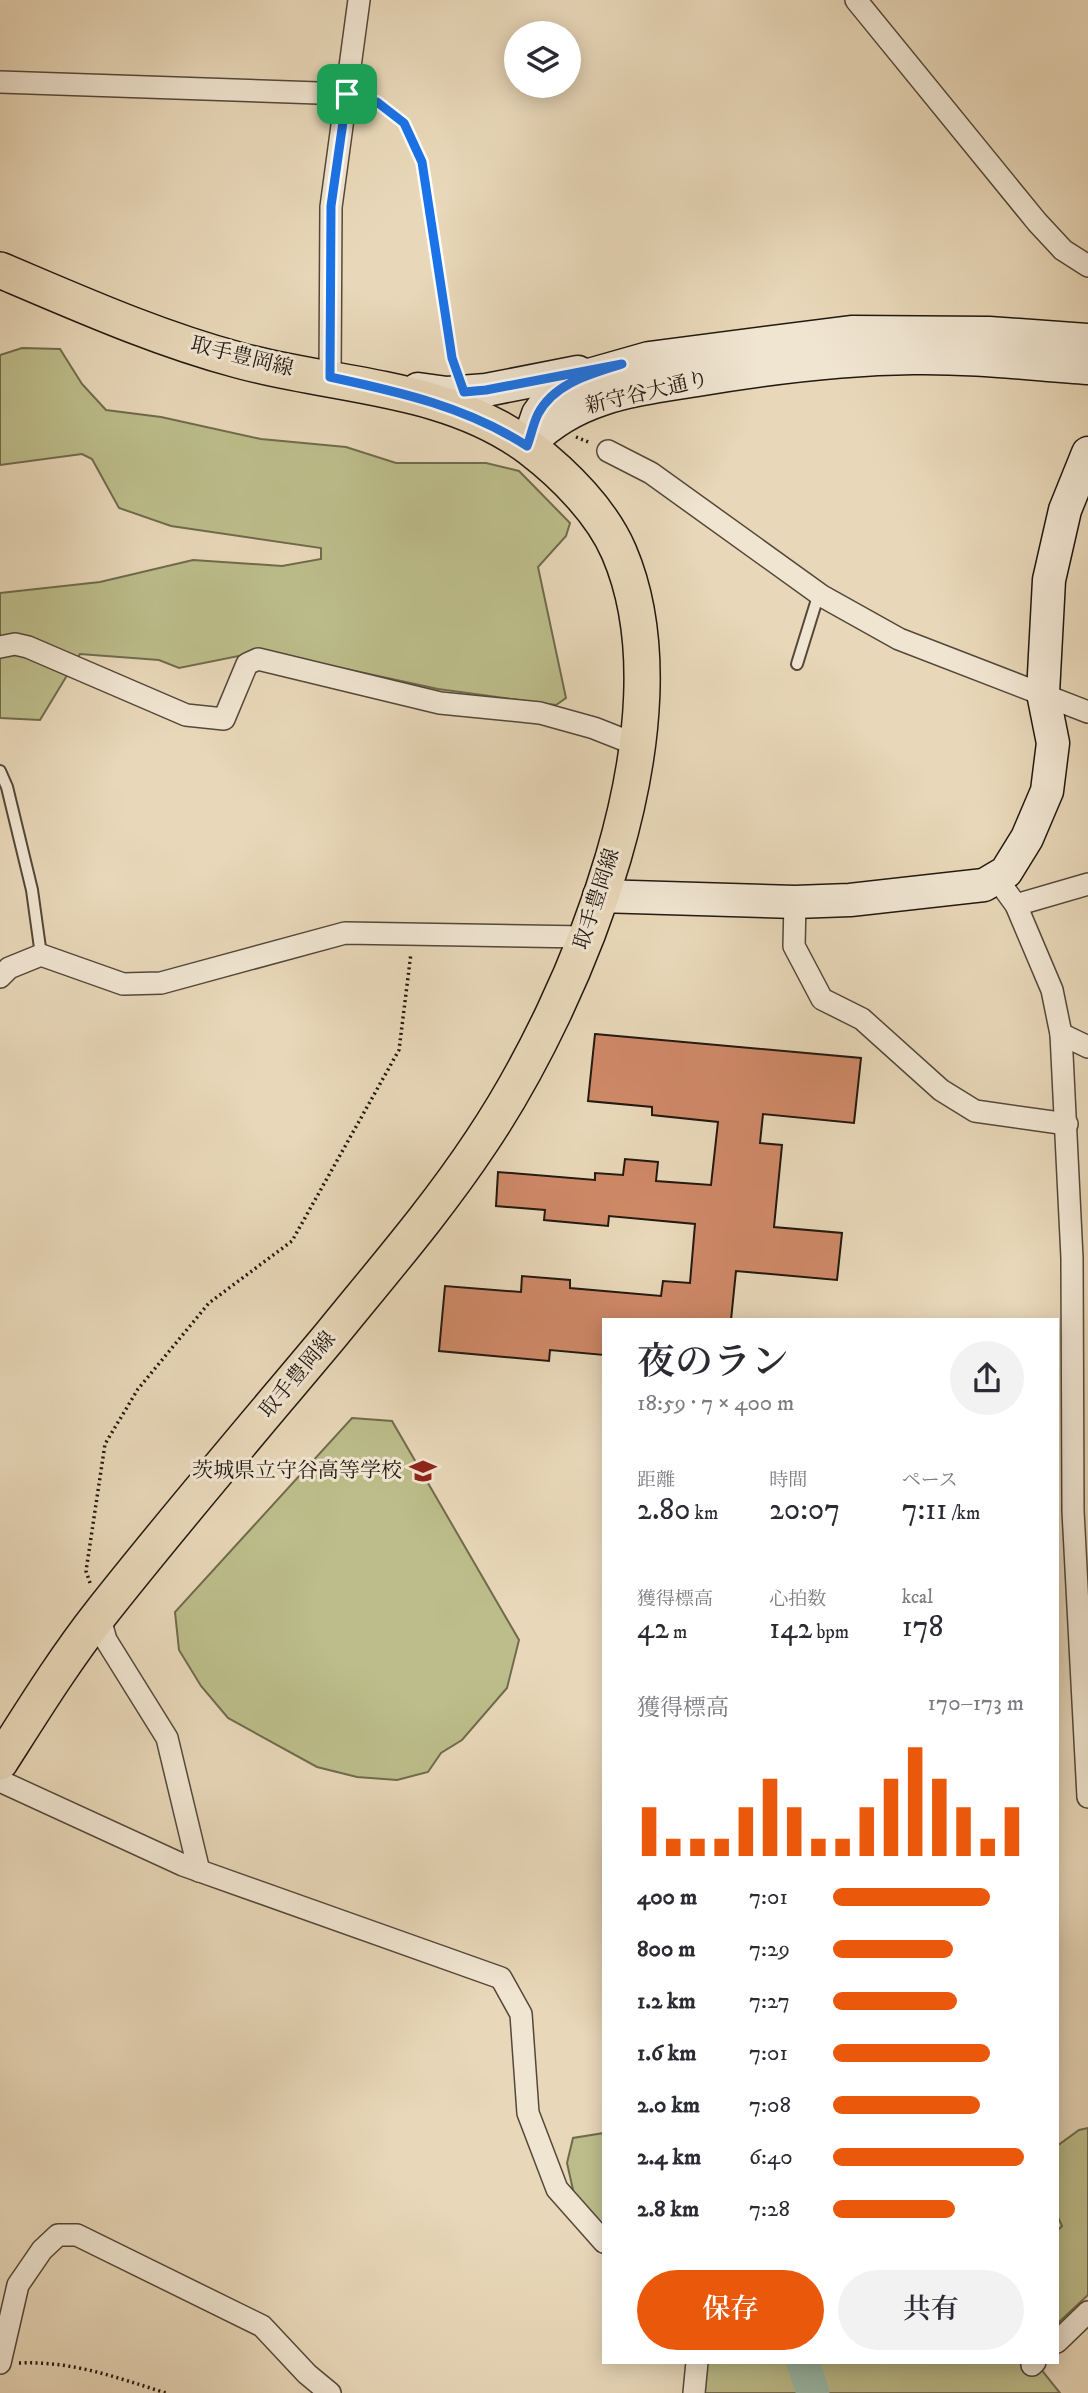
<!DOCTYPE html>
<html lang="ja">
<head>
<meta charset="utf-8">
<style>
  :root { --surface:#fff; --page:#f2f2f3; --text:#2b2b33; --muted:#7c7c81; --accent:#ea580c }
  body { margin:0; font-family:"IM FELL DW Pica","Noto Serif JP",serif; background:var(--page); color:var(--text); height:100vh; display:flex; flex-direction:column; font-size:26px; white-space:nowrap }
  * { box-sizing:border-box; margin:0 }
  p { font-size:23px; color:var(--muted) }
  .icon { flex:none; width:38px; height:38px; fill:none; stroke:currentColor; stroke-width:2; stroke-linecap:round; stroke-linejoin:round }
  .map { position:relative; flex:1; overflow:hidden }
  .details { position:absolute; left:602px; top:1318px; width:457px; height:1046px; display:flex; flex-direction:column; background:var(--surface); border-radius:0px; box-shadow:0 4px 18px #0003 }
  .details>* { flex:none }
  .buttons { position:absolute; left:504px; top:21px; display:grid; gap:14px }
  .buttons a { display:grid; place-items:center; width:77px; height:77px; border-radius:50%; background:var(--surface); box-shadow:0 4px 18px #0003; font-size:35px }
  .pin { position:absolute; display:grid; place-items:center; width:60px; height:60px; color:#fff; margin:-30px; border-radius:14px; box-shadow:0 4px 10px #0006 }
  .round { display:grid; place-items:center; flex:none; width:74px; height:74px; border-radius:37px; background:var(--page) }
  .overview { display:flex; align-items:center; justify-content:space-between; height:119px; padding:0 35px }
  h1 { font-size:38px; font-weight:600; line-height:52px }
  .stats { display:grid; grid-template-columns:repeat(3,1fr); gap:10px; height:119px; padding:7px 35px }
  .stats div { display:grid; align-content:center }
  .stats b { font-size:30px; font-weight:600 }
  .stats small { font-size:19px; font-weight:400 }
  .stats p { font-size:19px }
  .chart { height:196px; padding:14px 35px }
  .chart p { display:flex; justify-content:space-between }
  .chart svg { width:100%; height:126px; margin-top:7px; stroke:var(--accent); stroke-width:6 }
  .primary-button { display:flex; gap:14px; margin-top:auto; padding:14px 35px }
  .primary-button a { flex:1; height:80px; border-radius:42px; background:var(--accent); color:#fff; font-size:28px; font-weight:600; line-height:80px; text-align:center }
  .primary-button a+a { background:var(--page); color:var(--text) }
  ul { padding:0 35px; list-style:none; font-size:23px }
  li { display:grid; grid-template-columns:112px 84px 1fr; align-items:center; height:52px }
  li i { height:18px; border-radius:9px; background:var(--accent) }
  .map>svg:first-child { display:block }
</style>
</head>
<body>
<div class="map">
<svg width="1088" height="2393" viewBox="0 0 1088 2393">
  <rect width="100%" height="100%" fill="#e8d7b8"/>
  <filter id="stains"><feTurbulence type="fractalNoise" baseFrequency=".00286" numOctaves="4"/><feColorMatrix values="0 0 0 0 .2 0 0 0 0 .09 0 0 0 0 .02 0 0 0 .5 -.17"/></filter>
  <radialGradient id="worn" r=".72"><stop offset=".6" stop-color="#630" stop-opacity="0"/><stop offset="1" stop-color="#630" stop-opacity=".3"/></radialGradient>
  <!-- green -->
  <g fill="#bcbd8a" stroke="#6f6b4d" stroke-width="2">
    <polygon points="22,348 60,349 82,384 106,410 161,417 261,439 346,447 396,463 486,463 519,471 570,523 566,536 538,567 566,698 556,705 438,689 263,651 179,668 159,660 80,654 40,720 0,718 0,593 100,582 193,560 282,566 321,559 321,548 171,526 119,508 92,459 82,454 0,465 0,355"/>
    <polygon points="352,1418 392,1421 519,1640 507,1688 462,1740 441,1753 428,1772 397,1780 357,1777 317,1767 228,1718 201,1686 179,1650 175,1612"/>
    <polygon points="1088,2128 1088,2295 1057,2324 1057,2231 1062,2226 1057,2215 1057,2146 1079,2130"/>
    <polygon points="604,2133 604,2228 578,2212 567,2163 573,2138"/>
    <polygon points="697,2362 1036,2363 1060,2393 695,2393"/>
  </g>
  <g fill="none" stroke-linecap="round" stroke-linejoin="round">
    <!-- river -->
    <polyline stroke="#98baab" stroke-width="33" points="803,2362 813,2393"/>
  </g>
  <!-- building -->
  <polygon fill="#cf8968" stroke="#221910" stroke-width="2" points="595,1034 861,1058 854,1123 763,1114 760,1143 782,1145 774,1227 842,1233 837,1280 736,1271 731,1320 604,1320 604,1355 550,1350 549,1361 439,1351 445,1286 521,1292 522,1276 570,1280 570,1288 661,1296 663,1281 690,1283 695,1224 609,1216 608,1226 544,1220 545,1210 496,1206 498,1172 595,1180 595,1173 623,1175 625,1159 658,1162 656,1181 711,1185 718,1122 652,1115 652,1107 588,1101"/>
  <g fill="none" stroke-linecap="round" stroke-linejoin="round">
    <defs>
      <g id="lane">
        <polyline points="797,664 819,593"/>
        <polyline points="0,771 7,787 32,890 41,955"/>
      </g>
      <g id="street">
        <polyline points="856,0 1037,222 1063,250 1088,266"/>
        <polyline points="0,82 347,94"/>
        <polyline points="330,378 331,207 359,0"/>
        <polyline points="608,451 651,473 822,596 899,639 1088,712"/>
        <polyline points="0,647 15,644 28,647 186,715 224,719 247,664 258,659 440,703 540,713 594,728 637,745"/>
        <polyline points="997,879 1016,905 1052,990 1061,1034 1072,1258 1073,1511 1088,1797"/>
        <polyline points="795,902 794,946 822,999 862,1019 941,1090 975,1111 1067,1124"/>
        <polyline points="1016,905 1088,884"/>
        <polyline points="0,977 9,968 41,955 123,984 161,983 345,933 585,937"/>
        <polyline points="1061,1034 1088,1047"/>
        <polyline points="99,1615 106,1640 167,1738 199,1871"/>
        <polyline points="0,1781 183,1865 501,1978 521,2014 528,2113 557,2189 604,2242"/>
        <polyline points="1057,2342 1088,2312"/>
        <polyline points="0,2363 18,2285 42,2250 58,2235 77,2235 262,2326 307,2374 330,2393"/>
        <polyline points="1032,2365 1035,2362"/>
        <polyline points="694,2393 697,2362"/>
      </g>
      <g id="secondary">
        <polyline points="418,389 447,393 486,390 578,372"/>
        <path d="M532,441C579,395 635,390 697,380C768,368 841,359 913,358C972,357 1030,364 1088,368"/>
        <polyline points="527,446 538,414 554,392 582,377 649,358 851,332 989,333 1088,340"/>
        <polyline points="599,896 795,902 850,900 984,885 1006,872 1027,838 1047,791 1053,743 1043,693 1049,580 1065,510 1088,453"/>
      </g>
      <path id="primary" d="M0,270C78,303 156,338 238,360C335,387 446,385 530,448C564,474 602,512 619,552C692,722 577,999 481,1142C436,1210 382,1272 331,1335C254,1427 175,1519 101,1613C64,1660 32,1712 0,1762"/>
    </defs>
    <!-- lane casing -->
    <use href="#lane" stroke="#54483a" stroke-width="14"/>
    <!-- street casing -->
    <use href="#street" stroke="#54483a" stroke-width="24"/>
    <!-- secondary casing -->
    <use href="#secondary" stroke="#221910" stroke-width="35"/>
    <!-- primary casing -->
    <use href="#primary" stroke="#221910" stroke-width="38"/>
    <!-- path -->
    <g stroke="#221910" stroke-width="3.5" stroke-dasharray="2 3.5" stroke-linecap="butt">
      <path d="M366,99C449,122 433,300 455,367"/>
      <polyline points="576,437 591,443"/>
      <polyline points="90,1583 86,1571 105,1444 138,1389 209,1303 292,1241 399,1050 411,953"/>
      <path d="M19,2363C73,2361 115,2377 166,2393"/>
    </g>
    <!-- lane -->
    <use href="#lane" stroke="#f0e5d1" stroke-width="10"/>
    <!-- street -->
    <use href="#street" stroke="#f0e5d1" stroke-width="21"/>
    <!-- secondary -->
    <use href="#secondary" stroke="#f0e5d1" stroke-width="32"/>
    <!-- primary -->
    <use href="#primary" stroke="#e8d7b8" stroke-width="35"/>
  </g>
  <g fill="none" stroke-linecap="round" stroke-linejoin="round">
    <defs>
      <path id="route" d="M347,94L377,102L404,123L422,162L452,358L464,392L486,390L622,364C591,374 554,383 538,414C533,424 531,436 527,446C467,407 400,392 330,377L331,206Z"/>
    </defs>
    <!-- route casing -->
    <use href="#route" stroke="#fff" stroke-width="14"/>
    <!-- route -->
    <use href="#route" stroke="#1a73e8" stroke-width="9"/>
  </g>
  <!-- icons -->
  <defs>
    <symbol id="school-bare" viewBox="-9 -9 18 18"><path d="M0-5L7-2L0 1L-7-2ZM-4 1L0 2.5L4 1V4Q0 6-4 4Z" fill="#8f2418" stroke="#f0e5d1" stroke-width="2.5" paint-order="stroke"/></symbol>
  </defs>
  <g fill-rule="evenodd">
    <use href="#school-bare" x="404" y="1452" width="38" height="38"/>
  </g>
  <g text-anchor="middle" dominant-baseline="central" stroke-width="6" stroke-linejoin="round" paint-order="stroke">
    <!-- street labels -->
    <g font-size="21" fill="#221910" stroke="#f0e5d1">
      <text transform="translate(242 357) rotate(14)">取手豊岡線</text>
      <text transform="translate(647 393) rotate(-13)">新守谷大通り</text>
      <text transform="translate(597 899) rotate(-72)">取手豊岡線</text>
      <text transform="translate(298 1375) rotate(-50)">取手豊岡線</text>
    </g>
    <!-- poi labels -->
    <g font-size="21" fill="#221910" stroke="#f0e5d1" text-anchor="end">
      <text x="402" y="1471">茨城県立守谷高等学校</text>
    </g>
  </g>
  <rect width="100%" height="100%" filter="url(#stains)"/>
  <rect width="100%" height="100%" fill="url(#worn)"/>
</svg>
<div class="buttons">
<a><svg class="icon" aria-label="layers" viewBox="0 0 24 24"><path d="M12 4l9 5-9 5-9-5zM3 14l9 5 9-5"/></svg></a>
</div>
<div class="pin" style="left:347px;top:94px;background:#1e9e55"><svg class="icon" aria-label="arrive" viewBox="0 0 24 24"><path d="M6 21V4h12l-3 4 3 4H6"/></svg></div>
<section class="details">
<div class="overview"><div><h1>夜のラン</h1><p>18:59 · 7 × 400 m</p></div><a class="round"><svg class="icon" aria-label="share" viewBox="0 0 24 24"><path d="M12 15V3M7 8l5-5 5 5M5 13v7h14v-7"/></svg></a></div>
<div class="stats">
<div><p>距離</p><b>2.80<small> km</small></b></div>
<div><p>時間</p><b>20:07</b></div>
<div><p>ペース</p><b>7:11<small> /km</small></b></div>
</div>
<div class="stats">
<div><p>獲得標高</p><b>42<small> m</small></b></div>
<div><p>心拍数</p><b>142<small> bpm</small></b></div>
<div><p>kcal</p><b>178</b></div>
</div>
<div class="chart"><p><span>獲得標高</span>170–173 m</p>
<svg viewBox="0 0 160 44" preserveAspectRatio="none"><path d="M5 44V27M15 44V38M25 44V38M35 44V38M45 44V27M55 44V17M65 44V27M75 44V38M85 44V38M95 44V27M105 44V17M115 44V6M125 44V17M135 44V27M145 44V38M155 44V27"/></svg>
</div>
<ul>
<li><b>400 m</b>7:01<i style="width:82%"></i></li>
<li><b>800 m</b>7:29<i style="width:63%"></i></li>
<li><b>1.2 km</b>7:27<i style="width:65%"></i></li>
<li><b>1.6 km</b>7:01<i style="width:82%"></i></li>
<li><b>2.0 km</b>7:08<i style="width:77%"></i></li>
<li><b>2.4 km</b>6:40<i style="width:100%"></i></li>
<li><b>2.8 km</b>7:28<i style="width:64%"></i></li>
</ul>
<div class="primary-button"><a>保存</a><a>共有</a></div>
</section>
</div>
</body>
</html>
